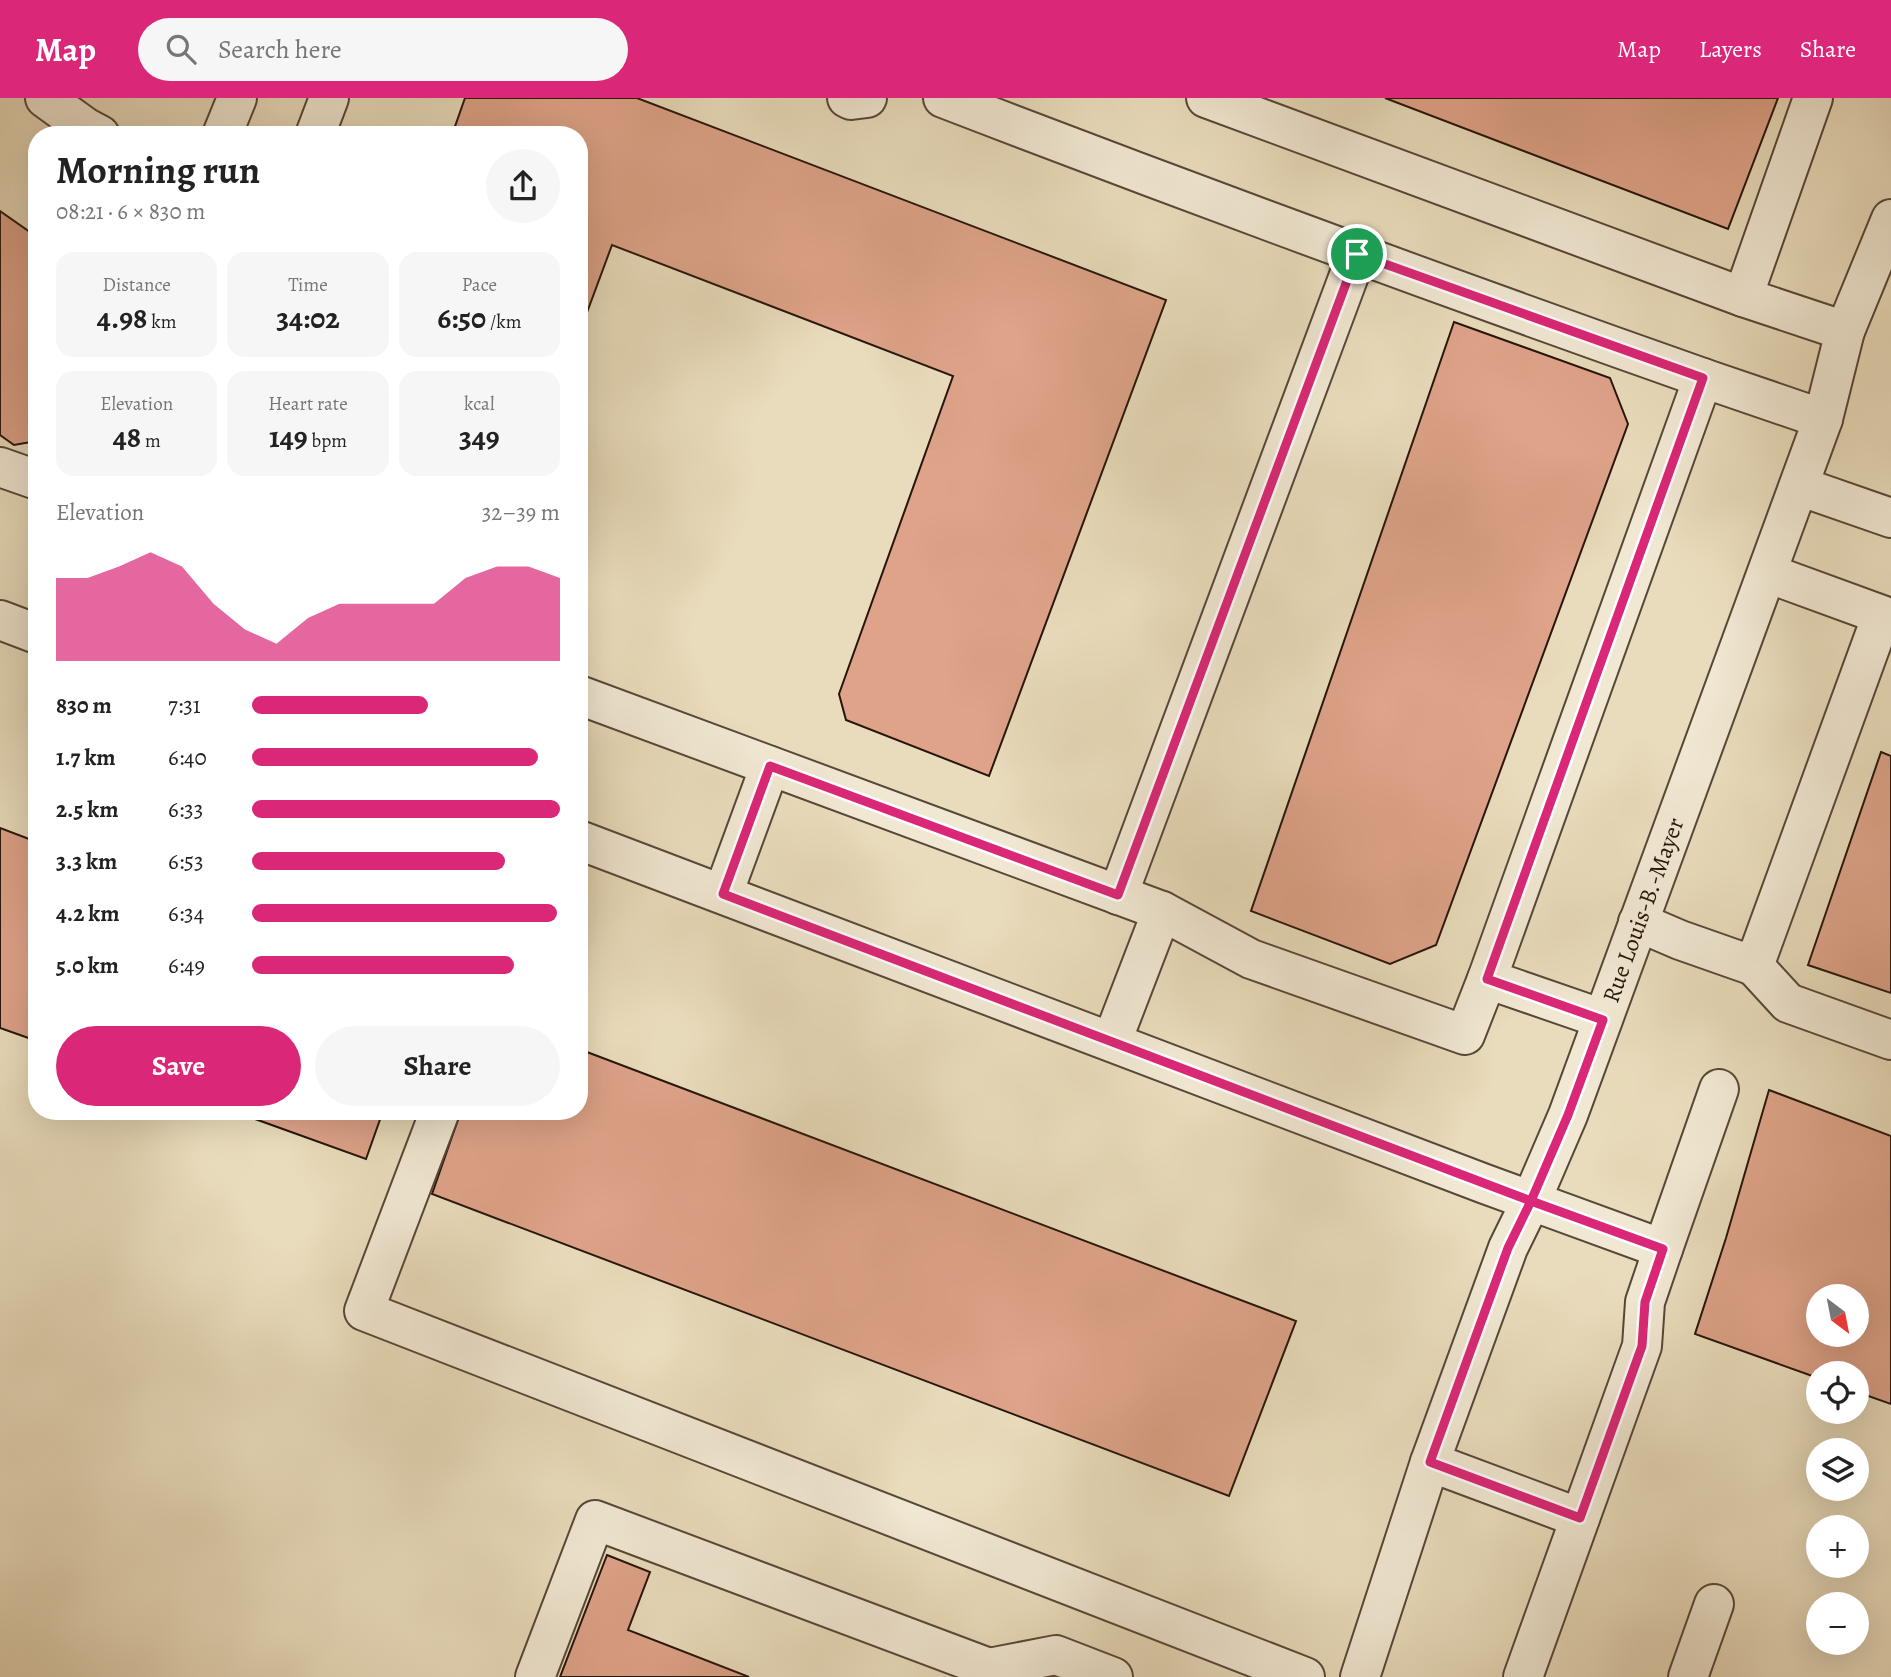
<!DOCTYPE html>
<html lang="en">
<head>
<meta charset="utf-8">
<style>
  :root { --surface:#fff; --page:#f6f6f6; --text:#222; --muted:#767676; --accent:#db2777 }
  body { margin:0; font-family:Alegreya,serif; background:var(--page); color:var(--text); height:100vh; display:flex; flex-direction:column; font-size:26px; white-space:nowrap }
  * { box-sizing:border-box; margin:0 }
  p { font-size:23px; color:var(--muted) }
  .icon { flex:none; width:38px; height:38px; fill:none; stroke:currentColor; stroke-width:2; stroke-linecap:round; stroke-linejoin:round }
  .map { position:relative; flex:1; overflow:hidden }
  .details { position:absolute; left:28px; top:28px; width:560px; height:994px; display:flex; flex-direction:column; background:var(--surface); border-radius:28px; box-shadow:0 7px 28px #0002 }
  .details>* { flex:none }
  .needle { width:46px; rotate:148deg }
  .buttons { position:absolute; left:1806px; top:1186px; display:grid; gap:14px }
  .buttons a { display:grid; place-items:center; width:63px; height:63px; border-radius:50%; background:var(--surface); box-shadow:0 7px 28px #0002; font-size:35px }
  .pin { position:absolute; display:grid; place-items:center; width:60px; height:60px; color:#fff; margin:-30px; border:4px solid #fff; border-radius:50%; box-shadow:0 2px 7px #0007 }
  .round { display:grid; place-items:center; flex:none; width:74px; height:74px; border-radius:37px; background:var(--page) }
  .overview { display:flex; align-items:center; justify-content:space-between; height:119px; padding:0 28px }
  h1 { font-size:38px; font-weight:700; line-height:52px }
  .metrics { display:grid; grid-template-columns:repeat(3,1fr); gap:10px; height:119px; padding:7px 28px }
  .metrics div { display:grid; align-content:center; border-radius:18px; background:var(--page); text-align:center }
  .metrics b { font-size:30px; font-weight:700 }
  .metrics small { font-size:19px; font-weight:400 }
  .metrics p { font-size:19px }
  .chart { height:196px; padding:14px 28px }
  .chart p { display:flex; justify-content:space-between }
  .chart svg { width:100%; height:126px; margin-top:7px; fill:var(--accent); opacity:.7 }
  .action { display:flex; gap:14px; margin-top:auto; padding:14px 28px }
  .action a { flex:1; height:80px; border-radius:42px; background:var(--accent); color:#fff; font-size:28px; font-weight:700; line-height:80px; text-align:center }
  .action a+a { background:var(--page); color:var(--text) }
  ul { padding:0 28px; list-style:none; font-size:23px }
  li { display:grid; grid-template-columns:112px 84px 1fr; align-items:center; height:52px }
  li i { height:18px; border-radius:9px; background:var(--accent) }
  header { display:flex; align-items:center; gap:42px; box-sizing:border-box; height:98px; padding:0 35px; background:var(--accent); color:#fff }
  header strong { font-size:33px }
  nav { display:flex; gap:38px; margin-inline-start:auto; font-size:24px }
  .search { width:490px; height:63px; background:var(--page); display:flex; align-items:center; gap:18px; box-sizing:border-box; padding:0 24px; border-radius:38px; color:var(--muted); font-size:26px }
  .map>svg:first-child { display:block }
</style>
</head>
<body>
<header>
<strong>Map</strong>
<div class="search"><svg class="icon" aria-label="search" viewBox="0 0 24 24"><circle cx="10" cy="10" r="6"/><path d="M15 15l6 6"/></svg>Search here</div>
<nav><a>Map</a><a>Layers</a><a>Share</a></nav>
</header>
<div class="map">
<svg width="1891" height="1579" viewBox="0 0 1891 1579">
  <rect width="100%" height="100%" fill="#e9dcbc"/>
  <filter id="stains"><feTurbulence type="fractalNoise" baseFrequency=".00286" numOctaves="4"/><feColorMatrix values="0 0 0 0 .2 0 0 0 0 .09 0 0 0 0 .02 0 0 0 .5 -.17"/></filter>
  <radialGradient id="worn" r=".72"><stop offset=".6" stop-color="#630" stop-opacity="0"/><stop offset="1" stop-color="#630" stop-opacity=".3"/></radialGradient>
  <!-- building -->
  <g fill="#dea389" stroke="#27150b" stroke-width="2" fill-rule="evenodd">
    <polygon points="465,0 637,0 1166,202 989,678 846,622 839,596 953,278 612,147 579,236 579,37 452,37"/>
    <polygon points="1385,0 1778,0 1728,131"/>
    <polygon points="0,113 37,139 37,343 14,347 0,337"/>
    <polygon points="1454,224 1610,280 1628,326 1436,847 1390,866 1251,813"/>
    <polygon points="1881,654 1891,658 1891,895 1808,867"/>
    <polygon points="0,730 37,744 37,943 0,930"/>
    <polygon points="579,951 1296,1223 1229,1398 432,1096 461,1013 579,1013"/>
    <path d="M1769,992L1891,1038V1306L1857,1294V1276H1818V1280L1695,1236L1726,1140ZM1818,1199H1857V1237H1818Z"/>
    <polygon points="233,1013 383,1013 366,1061"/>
    <polygon points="607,1457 650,1474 628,1532 749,1579 560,1579"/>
  </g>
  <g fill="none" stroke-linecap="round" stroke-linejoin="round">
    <defs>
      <g id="minor">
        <polyline points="45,0 85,29 100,37"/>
        <polyline points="847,0 851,2 867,0"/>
        <path d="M943,0C1195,97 1448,190 1703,280"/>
        <polyline points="1206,0 1743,199"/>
        <polyline points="1813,0 1743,199 1845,233"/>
        <polyline points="222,37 237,0"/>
        <polyline points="315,37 329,0"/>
        <polyline points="0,369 37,382"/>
        <polyline points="1799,388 1891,420"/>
        <polyline points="0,522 37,536"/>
        <polyline points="579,597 1162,813 1112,943"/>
        <polyline points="579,742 1485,1086 1663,1151 1645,1204 1642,1248 1523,1579"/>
        <polyline points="723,796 770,668"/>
        <polyline points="1118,797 1357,156"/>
        <polyline points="1162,813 1251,861 1465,937 1487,881"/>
        <polyline points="1638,824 1680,842 1754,868 1882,517 1767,475"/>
        <polyline points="1754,868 1788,905 1891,942"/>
        <polyline points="1603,921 1487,881 1703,280 1823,321"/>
        <polyline points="440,1013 364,1213 1305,1579"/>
        <polyline points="1663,1151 1719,991"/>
        <polyline points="1430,1364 1580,1420"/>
        <polyline points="535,1579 595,1422 989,1570 1056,1557 1113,1579"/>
        <polyline points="1360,1579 1430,1364 1508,1150 1531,1103 1568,1017 1823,321 1845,233 1891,121"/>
        <polyline points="1688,1579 1714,1506"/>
      </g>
    </defs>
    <!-- minor casing -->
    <use href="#minor" stroke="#584737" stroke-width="42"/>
    <!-- minor -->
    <use href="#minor" stroke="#f1e8d3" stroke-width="38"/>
  </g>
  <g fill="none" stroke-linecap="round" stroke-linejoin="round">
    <defs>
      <polyline id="route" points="1357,156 1118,797 770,668 723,796 1531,1103 1663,1151 1645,1204 1642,1248 1580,1420 1430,1364 1508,1150 1531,1103 1568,1017 1603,922 1487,881 1703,280 1357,156"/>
    </defs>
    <!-- route casing -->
    <use href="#route" stroke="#fff" stroke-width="14"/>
    <!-- route -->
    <use href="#route" stroke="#db2777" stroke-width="9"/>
  </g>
  <g text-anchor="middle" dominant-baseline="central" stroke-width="5" stroke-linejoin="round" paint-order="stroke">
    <!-- street labels -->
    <g font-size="24" fill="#27150b" stroke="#f1e8d3">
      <text transform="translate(1643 812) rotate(-70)">Rue Louis-B.-Mayer</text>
    </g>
  </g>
  <rect width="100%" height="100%" filter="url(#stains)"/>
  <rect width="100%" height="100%" fill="url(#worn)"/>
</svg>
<div class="buttons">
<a><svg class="needle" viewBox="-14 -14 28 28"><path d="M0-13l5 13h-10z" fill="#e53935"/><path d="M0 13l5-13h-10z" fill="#767676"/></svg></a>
<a><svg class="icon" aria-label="locate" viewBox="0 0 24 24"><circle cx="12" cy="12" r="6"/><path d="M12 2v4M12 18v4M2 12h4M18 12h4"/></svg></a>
<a><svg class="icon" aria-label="layers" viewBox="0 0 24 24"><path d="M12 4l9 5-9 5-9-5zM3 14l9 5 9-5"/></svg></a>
<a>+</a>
<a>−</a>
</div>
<div class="pin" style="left:1357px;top:156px;background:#1e9e55"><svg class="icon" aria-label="arrive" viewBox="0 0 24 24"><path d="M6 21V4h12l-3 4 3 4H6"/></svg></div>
<section class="details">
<div class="overview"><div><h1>Morning run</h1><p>08:21 · 6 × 830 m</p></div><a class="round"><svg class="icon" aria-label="share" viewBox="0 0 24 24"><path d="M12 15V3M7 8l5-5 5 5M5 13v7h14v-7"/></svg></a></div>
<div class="metrics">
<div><p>Distance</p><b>4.98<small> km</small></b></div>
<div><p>Time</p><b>34:02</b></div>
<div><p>Pace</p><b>6:50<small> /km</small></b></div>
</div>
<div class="metrics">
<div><p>Elevation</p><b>48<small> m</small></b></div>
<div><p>Heart rate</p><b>149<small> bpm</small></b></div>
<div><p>kcal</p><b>349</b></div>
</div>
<div class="chart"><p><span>Elevation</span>32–39 m</p>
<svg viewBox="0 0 160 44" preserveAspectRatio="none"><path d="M0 44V15L10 15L20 11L30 6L40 11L50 24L60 33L70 38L80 29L90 24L100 24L110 24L120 24L130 15L140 11L150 11L160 15V44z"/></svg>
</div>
<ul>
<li><b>830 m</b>7:31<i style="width:57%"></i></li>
<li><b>1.7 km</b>6:40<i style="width:93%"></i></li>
<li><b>2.5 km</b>6:33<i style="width:100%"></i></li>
<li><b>3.3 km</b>6:53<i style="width:82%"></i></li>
<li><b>4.2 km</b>6:34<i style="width:99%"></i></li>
<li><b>5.0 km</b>6:49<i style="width:85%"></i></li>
</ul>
<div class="action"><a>Save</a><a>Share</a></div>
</section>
</div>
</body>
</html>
